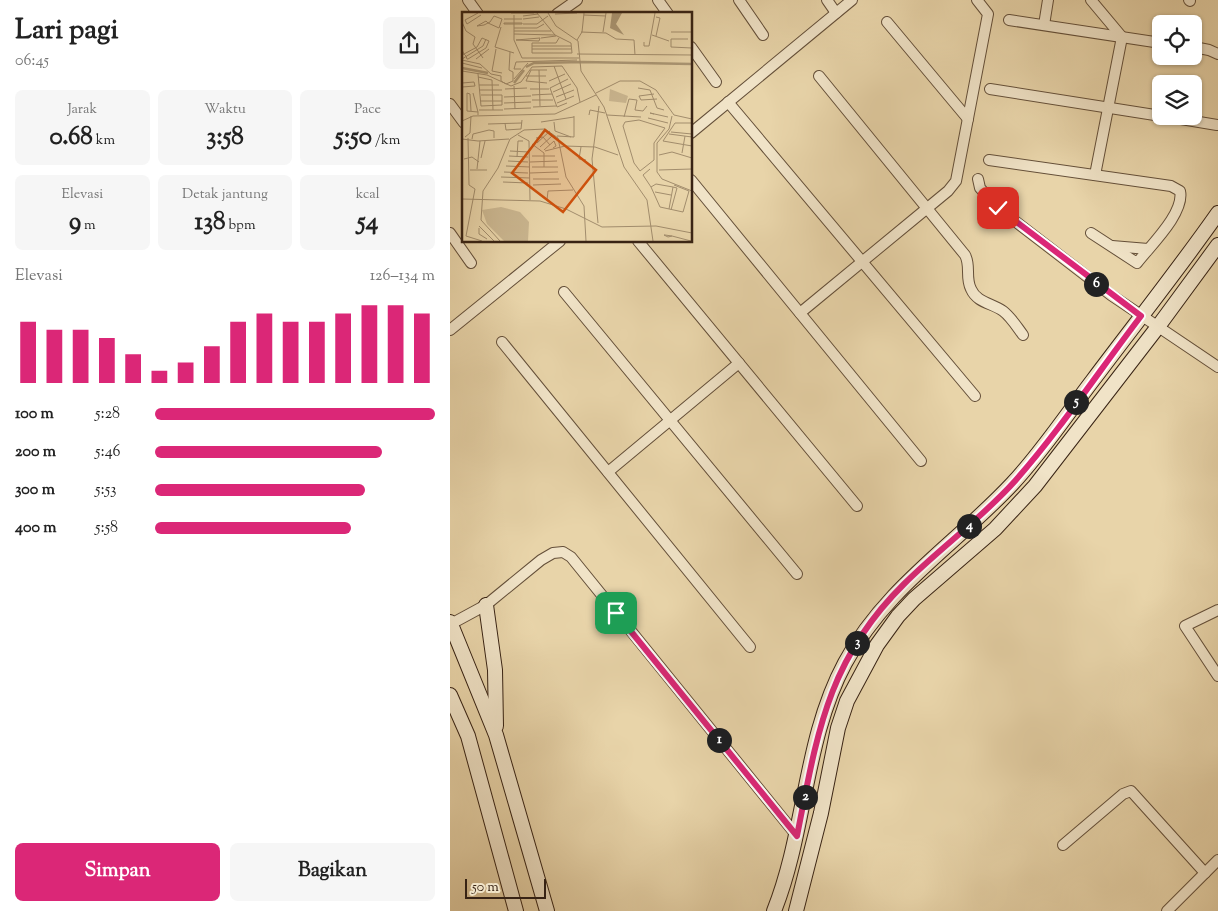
<!DOCTYPE html>
<html lang="id">
<head>
<meta charset="utf-8">
<style>
  :root { --surface:#fff; --page:#f6f6f6; --text:#222; --muted:#767676; --accent:#db2777 }
  body { margin:0; font-family:"Sorts Mill Goudy",serif; background:var(--page); color:var(--text); height:100vh; display:flex; flex-direction:column; font-size:19px; white-space:nowrap }
  * { box-sizing:border-box; margin:0 }
  p { font-size:16px; color:var(--muted) }
  .icon { flex:none; width:28px; height:28px; fill:none; stroke:currentColor; stroke-width:2; stroke-linecap:round; stroke-linejoin:round }
  .map { position:relative; flex:1; overflow:hidden }
  .panel { display:flex; flex-direction:column; background:var(--surface); width:450px }
  .panel>* { flex:none }
  .buttons { position:absolute; left:702px; top:15px; display:grid; gap:10px }
  .buttons a { display:grid; place-items:center; width:50px; height:50px; border-radius:8px; background:var(--surface); box-shadow:0 1px 4px #0004; font-size:25px }
  .scale { position:absolute; left:15px; bottom:12px; width:81px; box-sizing:border-box; padding-left:5px; border:2px solid #382314; border-top:0; font-size:14px; line-height:18px; white-space:nowrap; color:#382314; -webkit-text-stroke:4px #f0e3c7; paint-order:stroke }
  .pin { position:absolute; display:grid; place-items:center; width:42px; height:42px; color:#fff; margin:-21px; border-radius:10px; box-shadow:0 2px 8px #0006 }
  .km { position:absolute; width:25px; height:25px; margin:-12px; border-radius:50%; background:#222; color:#fff; font-size:14px; line-height:25px; text-align:center }
  .round { display:grid; place-items:center; flex:none; width:52px; height:52px; border-radius:8px; background:var(--page) }
  .overview { display:flex; align-items:center; justify-content:space-between; height:85px; padding:0 15px }
  h1 { font-size:28px; font-weight:700; line-height:38px }
  .stats { display:grid; grid-template-columns:repeat(3,1fr); gap:8px; height:85px; padding:5px 15px }
  .stats div { display:grid; align-content:center; border-radius:8px; background:var(--page); text-align:center }
  .stats b { font-size:25px; font-weight:700 }
  .stats small { font-size:14px; font-weight:400 }
  .stats p { font-size:14px }
  .chart { height:140px; padding:10px 15px }
  .chart p { display:flex; justify-content:space-between }
  .chart svg { width:100%; height:90px; margin-top:5px; stroke:var(--accent); stroke-width:6 }
  .button { display:flex; gap:10px; margin-top:auto; padding:10px 15px }
  .button a { flex:1; height:58px; border-radius:8px; background:var(--accent); color:#fff; font-size:20px; font-weight:700; line-height:58px; text-align:center }
  .button a+a { background:var(--page); color:var(--text) }
  ul { padding:0 15px; list-style:none; font-size:16px }
  li { display:grid; grid-template-columns:80px 60px 1fr; align-items:center; height:38px }
  li i { height:12px; border-radius:6px; background:var(--accent) }
  main { display:flex; flex:1; min-height:0 }
  .map>svg:first-child { display:block }
</style>
</head>
<body>
<main>
<section class="panel">
<div class="overview"><div><h1>Lari pagi</h1><p>06:45</p></div><a class="round"><svg class="icon" aria-label="share" viewBox="0 0 24 24"><path d="M12 15V3M7 8l5-5 5 5M5 13v7h14v-7"/></svg></a></div>
<div class="stats">
<div><p>Jarak</p><b>0.68<small> km</small></b></div>
<div><p>Waktu</p><b>3:58</b></div>
<div><p>Pace</p><b>5:50<small> /km</small></b></div>
</div>
<div class="stats">
<div><p>Elevasi</p><b>9<small> m</small></b></div>
<div><p>Detak jantung</p><b>138<small> bpm</small></b></div>
<div><p>kcal</p><b>54</b></div>
</div>
<div class="chart"><p><span>Elevasi</span>126–134 m</p>
<svg viewBox="0 0 160 44" preserveAspectRatio="none"><path d="M5 44V14M15 44V18M25 44V18M35 44V22M45 44V30M55 44V38M65 44V34M75 44V26M85 44V14M95 44V10M105 44V14M115 44V14M125 44V10M135 44V6M145 44V6M155 44V10"/></svg>
</div>
<ul>
<li><b>100 m</b>5:28<i style="width:100%"></i></li>
<li><b>200 m</b>5:46<i style="width:81%"></i></li>
<li><b>300 m</b>5:53<i style="width:75%"></i></li>
<li><b>400 m</b>5:58<i style="width:70%"></i></li>
</ul>
<div class="button"><a>Simpan</a><a>Bagikan</a></div>
</section>
<div class="map">
<svg width="768" height="911" viewBox="0 0 768 911">
  <rect width="100%" height="100%" fill="#e8d4a9"/>
  <filter id="stains"><feTurbulence type="fractalNoise" baseFrequency=".004" numOctaves="4"/><feColorMatrix values="0 0 0 0 .2 0 0 0 0 .09 0 0 0 0 .02 0 0 0 .5 -.17"/></filter>
  <radialGradient id="worn" r=".72"><stop offset=".6" stop-color="#630" stop-opacity="0"/><stop offset="1" stop-color="#630" stop-opacity=".3"/></radialGradient>
  <g fill="none" stroke-linecap="round" stroke-linejoin="round">
    <defs>
      <g id="street">
        <polyline points="18,0 28,14"/>
        <polyline points="208,0 218,14"/>
        <polyline points="289,0 313,35"/>
        <polyline points="377,0 386,13"/>
        <polyline points="641,0 672,37 645,175"/>
        <polyline points="739,0 740,1"/>
        <polyline points="107,14 127,0"/>
        <polyline points="559,20 711,43"/>
        <polyline points="437,22 518,119"/>
        <polyline points="594,25 598,0"/>
        <polyline points="241,47 266,82"/>
        <polyline points="744,47 759,50 768,54"/>
        <path d="M369,76L515,255C521,266 515,277 521,289C527,303 542,303 553,311C561,317 567,327 573,335"/>
        <polyline points="540,89 711,116"/>
        <polyline points="278,102 525,396"/>
        <polyline points="0,104 14,123"/>
        <polyline points="713,116 767,125"/>
        <polyline points="241,133 402,0"/>
        <path d="M539,160L721,186L730,191C735,213 700,246 687,263L641,233"/>
        <polyline points="528,179 530,188 548,208 661,295 768,367"/>
        <polyline points="241,180 471,461"/>
        <polyline points="0,233 21,263"/>
        <polyline points="188,241 407,506"/>
        <polyline points="662,246 698,249"/>
        <polyline points="114,292 347,574"/>
        <polyline points="350,313 498,191 506,181 538,14 527,0"/>
        <polyline points="0,330 110,241"/>
        <polyline points="52,342 300,647"/>
        <polyline points="158,472 289,363"/>
        <polyline points="768,610 735,626 768,676"/>
        <polyline points="1,624 36,605 91,560 103,553 113,552 121,557 347,836"/>
        <polyline points="613,845 673,794 681,791 755,873"/>
        <polyline points="717,911 768,860"/>
      </g>
      <g id="secondary">
        <polyline points="36,605 45,670 46,726"/>
        <polyline points="0,622 46,735 97,911"/>
        <polyline points="0,695 18,736 66,911"/>
        <path d="M324,911C356,831 354,739 395,663C435,588 506,544 562,484C592,452 617,414 643,380C685,324 728,270 768,213"/>
        <polyline points="346,911 371,813 388,728 397,701 427,645 448,616 464,599 545,529 585,486 707,328 768,245"/>
      </g>
    </defs>
    <!-- street casing -->
    <use href="#street" stroke="#644f39" stroke-width="12"/>
    <!-- secondary casing -->
    <use href="#secondary" stroke="#382314" stroke-width="16"/>
    <!-- street -->
    <use href="#street" stroke="#f0e3c7" stroke-width="10"/>
    <!-- secondary -->
    <use href="#secondary" stroke="#f0e3c7" stroke-width="14"/>
  </g>
  <g fill="none" stroke-linecap="round" stroke-linejoin="round">
    <defs>
      <path id="route" d="M166,613L347,836C367,735 377,660 454,584C490,548 531,519 565,481C610,430 649,371 691,316L548,208"/>
    </defs>
    <!-- route casing -->
    <use href="#route" stroke="#fff" stroke-width="10"/>
    <!-- route -->
    <use href="#route" stroke="#db2777" stroke-width="6"/>
  </g>
  <!-- overview -->
  <g transform="translate(12 12)">
    <rect width="230" height="230" fill="#e8d4a9"/>
    <path d="M148,77L166,84L164,91L147,89ZM39,195L58,200L67,210L66,229H42L25,212L20,198Z" fill="#cab690"/>
    <path d="M150,1H160L154,12L162,23L148,16Z" fill="#ac9876"/>
    <path fill="none" stroke="#ac9876" stroke-width="2.5" d="M64,55L72,51L121,50L230,52M0,56L26,61M52,71L62,58"/>
    <path fill="none" stroke="#a28d6d" stroke-width="1" d="M16,1L3,8L5,12L19,3M49,1H72M75,1L93,23L109,31M86,1L94,14L116,29L119,59L142,95L162,155L185,188L191,229M93,2L115,1M52,3V28L60,46H117M122,3L144,4M61,4L76,2M42,7H60M61,7L77,5M24,9L15,14L22,13L28,10L32,4L40,7L37,16L26,11L24,9M0,10L4,19L13,25L11,32L21,46M60,11V12H42V11ZM61,12H75L86,4M39,15L33,35L52,41M52,16H75L82,12M52,19H89M119,20L144,21L154,27L172,28L173,43M141,20L144,1M209,20H230M52,22L93,23M190,23L207,29M194,24L198,6L194,5M79,26L94,24M97,26L94,31H70V41H110L109,31M226,27H209V35L230,36M54,28L78,26L77,29L54,28M115,28L120,20L122,1M182,30V34H187L193,1M70,34H109M34,37L30,59L40,61M70,37H109M0,38L2,42L4,44L5,47H6L24,36L27,29L20,26L15,35L2,42L0,43M115,42L230,43M0,47L21,34L24,27M14,47L27,37M0,48L18,52L29,62L39,64V69L44,72L51,69V60L47,58L48,40M0,51L20,56M92,54L104,87M59,57H52L54,50L115,48M77,58L78,94M85,58H69L64,69L85,71M0,59L25,63L49,74L59,70L70,55L100,54L115,76L118,90M16,62L19,94L40,93V83H19M64,64H84M16,65L30,68L31,98M52,67L66,51M87,69L103,62M0,71L12,70L13,74L0,75M17,73H37M52,74L53,97M176,76L188,78L195,96L202,98M43,77L65,76M68,77H87M17,78H40M91,80L109,72M11,81L16,100M134,81L158,69H178L194,78L212,103L230,107M192,82L177,84L179,88L195,87M70,83L90,82M42,85L69,84M94,85L112,78M70,88H91M19,89H40M42,91L69,90M95,91L112,84M105,91L95,95L88,76L106,67M71,95L94,94M42,97L69,96M17,98H41M9,99L8,82L5,81V99L16,100V103M192,102L188,101L206,105M127,103L128,98L143,101M145,103L179,105M210,104L207,117L195,131V160L200,167L230,179M162,105L167,87L175,88L173,98L181,99L185,94M186,106L206,111M177,108L203,116L192,131V148L178,159L172,151L161,114L163,110ZM0,109L11,104L93,102L134,83M79,110L112,105M92,110L93,119L109,125M43,111L44,118L59,117L60,108M230,111H213L201,129L230,134M26,112L60,111M209,120L230,122M207,122L230,125M56,123L67,129L68,188M95,124L112,125V104M3,125L8,121L9,104M6,126L7,173L13,177L4,224L20,229M74,126L81,125L88,133M0,127L16,129L47,127M10,127L11,122L27,118L32,119V126M75,131L88,119M70,132L82,141V155M78,135L90,124M119,135L117,147L124,148M82,138L92,129L94,134L91,136M48,139L67,140M83,139L103,134L133,135L156,143M220,141L223,124M197,143L210,140L230,146M47,144L66,145M70,144H93M55,145L56,129H61M19,146L23,129M2,147L10,145L17,150M46,149L66,150M68,150L95,149M44,154L68,155M70,155H96M15,157L18,129M188,157L181,163L189,175L194,172L211,175M8,158H25M197,158L230,157M42,160L66,161M68,161L96,160M39,165L68,166M71,167H97M41,170L66,171M71,173L99,172M189,175L198,195L221,200L227,179L212,173M193,180L209,183M0,187L78,189L104,197L140,215L194,214L230,221M85,188L86,179L111,178M207,197L211,175L215,176L209,198M136,211L130,147L137,94M17,214L32,229M17,216V222L25,227M202,223H203L210,224L206,225ZM210,224L229,229M38,229L19,208L21,179L36,156L48,127L62,118L83,117L96,126L104,165L122,194L124,229"/>
    <path fill="#ce510d" fill-opacity="0.15" stroke="#ce510d" stroke-width="2.5" d="M83,118L134,158L101,200L50,161Z"/>
    <rect width="230" height="230" fill="none" stroke="#382314" stroke-width="2.5"/>
  </g>
  <rect width="100%" height="100%" filter="url(#stains)"/>
  <rect width="100%" height="100%" fill="url(#worn)"/>
</svg>
<div class="buttons">
<a><svg class="icon" aria-label="locate" viewBox="0 0 24 24"><circle cx="12" cy="12" r="6"/><path d="M12 2v4M12 18v4M2 12h4M18 12h4"/></svg></a>
<a><svg class="icon" aria-label="layers" viewBox="0 0 24 24"><path d="M12 4l9 5-9 5-9-5zM3 14l9 5 9-5"/></svg></a>
</div>
<div class="scale">50 m</div>
<div class="pin" style="left:166px;top:613px;background:#1e9e55"><svg class="icon" aria-label="arrive" viewBox="0 0 24 24"><path d="M6 21V4h12l-3 4 3 4H6"/></svg></div>
<div class="pin" style="left:548px;top:208px;background:#d93025"><svg class="icon" aria-label="check" viewBox="0 0 24 24"><path d="M5 12l5 5 9-10"/></svg></div>
<b class="km" style="left:269px;top:740px">1</b>
<b class="km" style="left:355px;top:797px">2</b>
<b class="km" style="left:407px;top:643px">3</b>
<b class="km" style="left:519px;top:526px">4</b>
<b class="km" style="left:626px;top:402px">5</b>
<b class="km" style="left:646px;top:284px">6</b>
</div>
</main>
</body>
</html>
